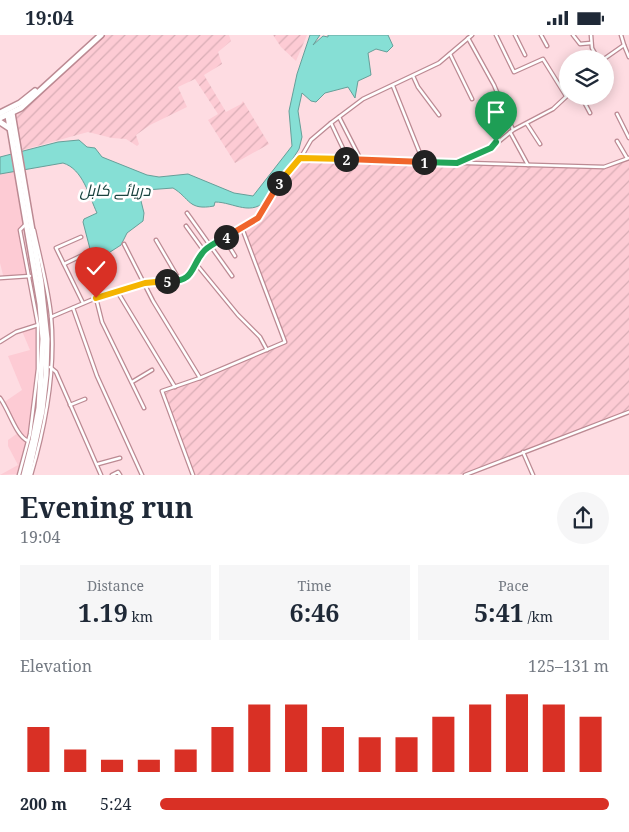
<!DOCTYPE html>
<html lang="en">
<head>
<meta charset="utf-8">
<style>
  :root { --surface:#fff; --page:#f6f6f7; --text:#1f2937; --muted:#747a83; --accent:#d93025 }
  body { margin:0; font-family:"Noto Serif",Cairo,serif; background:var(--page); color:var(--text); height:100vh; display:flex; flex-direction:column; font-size:19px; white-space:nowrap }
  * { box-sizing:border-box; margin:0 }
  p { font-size:16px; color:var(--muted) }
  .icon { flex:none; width:28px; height:28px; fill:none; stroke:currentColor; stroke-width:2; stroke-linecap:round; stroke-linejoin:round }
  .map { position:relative; height:440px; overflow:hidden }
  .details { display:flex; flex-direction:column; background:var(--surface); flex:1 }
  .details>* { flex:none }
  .tools { position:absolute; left:559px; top:15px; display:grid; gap:10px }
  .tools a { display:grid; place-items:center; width:55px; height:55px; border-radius:50%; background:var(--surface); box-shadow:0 2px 12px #0003; font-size:25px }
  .pin { position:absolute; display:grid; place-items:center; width:42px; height:42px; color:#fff; margin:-51px -21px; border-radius:50% 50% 50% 0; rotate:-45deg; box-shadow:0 0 5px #0007 }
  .pin .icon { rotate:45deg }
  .km { position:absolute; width:25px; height:25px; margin:-12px; border-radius:50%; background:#222; color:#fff; font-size:14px; line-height:25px; text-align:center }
  .round { display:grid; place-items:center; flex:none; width:52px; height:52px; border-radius:26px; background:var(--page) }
  .headline { display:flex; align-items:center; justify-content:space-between; height:85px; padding:0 20px }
  h1 { font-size:28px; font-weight:700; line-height:38px }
  .stats { display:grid; grid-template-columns:repeat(3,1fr); gap:8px; height:85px; padding:5px 20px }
  .stats div { display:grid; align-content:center; border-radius:0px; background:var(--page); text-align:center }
  .stats b { font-size:25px; font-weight:700 }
  .stats small { font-size:14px; font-weight:400 }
  .stats p { font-size:14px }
  .chart { height:140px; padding:10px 20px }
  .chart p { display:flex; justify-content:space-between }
  .chart svg { width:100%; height:90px; margin-top:5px; stroke:var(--accent); stroke-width:6 }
  ul { padding:0 20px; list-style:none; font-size:16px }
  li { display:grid; grid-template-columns:80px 60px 1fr; align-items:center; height:38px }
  li i { height:12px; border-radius:6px; background:var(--accent) }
  .status { display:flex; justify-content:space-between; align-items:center; height:35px; padding:0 25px; background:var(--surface); direction:ltr }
  .status svg { height:14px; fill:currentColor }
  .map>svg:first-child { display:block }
</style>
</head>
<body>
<div class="status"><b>19:04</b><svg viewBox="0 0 49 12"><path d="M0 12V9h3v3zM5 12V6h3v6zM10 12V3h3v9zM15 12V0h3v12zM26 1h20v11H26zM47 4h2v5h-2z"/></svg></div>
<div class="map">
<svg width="629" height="440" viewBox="0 0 629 440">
  <defs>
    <pattern id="industrial-furrows" width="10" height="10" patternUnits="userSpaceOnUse" patternTransform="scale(1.25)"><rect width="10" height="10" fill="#fdcbd4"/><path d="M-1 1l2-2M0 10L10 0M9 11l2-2" fill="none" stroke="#d8adb5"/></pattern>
  </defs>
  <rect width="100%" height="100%" fill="#fedce2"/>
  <!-- built -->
  <g fill="#fdcbd4">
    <polygon points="16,135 25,190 20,195 30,241 4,244 0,228 0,139"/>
    <polygon points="38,290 38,345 30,399 19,439 0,440 18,430 8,411 8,405 18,398 11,380 3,368 22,355 8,321 30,315 22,296"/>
  </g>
  <!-- industrial -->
  <g fill="url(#industrial-furrows)">
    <polygon points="101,0 229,0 231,6 218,17 222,29 204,40 226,77 241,69 243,66 269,109 235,128 208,85 218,79 195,44 178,52 187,72 150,90 136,100 139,109 137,111 126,104 112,103 88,97 19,116 12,78"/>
    <polygon points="273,0 307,0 296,26 281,12"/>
    <polygon points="300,124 605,134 629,125 629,378 471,439 194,440 162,359 285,308 242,193 258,183 279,148"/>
  </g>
  <!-- water -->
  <path fill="#86dfd5" stroke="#669f99" d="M310,0H320L313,10L323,1L328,2V0H388L393,11L387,17L376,14L368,18L371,40L358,46L355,63L348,52L325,58L316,67L311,66L302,58L298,76L302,102L299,114L268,163C252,183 234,167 215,167L214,171C188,176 190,163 173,153L146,155L140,162L144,178L143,186L127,198L121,210L96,226L90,214L83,187L84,184L97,178C89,161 83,134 63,128L0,139V122L58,107L79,105L87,112L95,113L102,122L147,140L159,142L188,139L234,158L253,161L292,111L289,76L297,39Z"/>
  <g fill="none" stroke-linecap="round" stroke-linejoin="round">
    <defs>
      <g id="minor">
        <polyline points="496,0 514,37 543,24 566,61"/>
        <polyline points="515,0 525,20"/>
        <polyline points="541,0 547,11"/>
        <polyline points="573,0 580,9 591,8"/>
        <polyline points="591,0 592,13 598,24"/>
        <polyline points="468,3 494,50 513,95"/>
        <polyline points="624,10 629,22"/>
        <polyline points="450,19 472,64"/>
        <polyline points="604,24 624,10 621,0"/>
        <polyline points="413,41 418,52 439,80"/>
        <polyline points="393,51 423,126"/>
        <polyline points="581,61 590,78"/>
        <polyline points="617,79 629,103"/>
        <polyline points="339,82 361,125"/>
        <polyline points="331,88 348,124"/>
        <polyline points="527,89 540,109"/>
        <polyline points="510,97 528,130"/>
        <polyline points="617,106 627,123"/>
        <polyline points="301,123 604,132 629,123"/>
        <polyline points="458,127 491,113 513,95 553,74 568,60"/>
        <polyline points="187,178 232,241"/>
        <polyline points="186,191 204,216"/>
        <polyline points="81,202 56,213 83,268"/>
        <polyline points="224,203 235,221"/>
        <polyline points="156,205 180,246"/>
        <polyline points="124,209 153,266 200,343"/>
        <polyline points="64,229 85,219"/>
        <polyline points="197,230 238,280 260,302 267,315"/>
        <polyline points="0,243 30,241"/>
        <polyline points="117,256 175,352"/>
        <polyline points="96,263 102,287 144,373"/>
        <polyline points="73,273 97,341 142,440"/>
        <polyline points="51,282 96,263 145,248 178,246 184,244 192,238 204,216 258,183 279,148 300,124 311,105 331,88 363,64 439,28 472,0"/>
        <polyline points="0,307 16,297 38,290"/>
        <polyline points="50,332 56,337 101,440"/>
        <polyline points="132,347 152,335"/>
        <path d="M0,363C9,375 16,401 28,406"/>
        <polyline points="70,370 85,364"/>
        <polyline points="523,417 533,440"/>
        <polyline points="98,429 120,423"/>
        <polyline points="19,440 30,399 38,334 38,290 20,195 25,190"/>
        <path d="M31,440C46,389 56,334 51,281C48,252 40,223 34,195"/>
        <polyline points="112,440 118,437 120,440"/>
        <polyline points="193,440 162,356 200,343 285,307 242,193"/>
        <polyline points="465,440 629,377"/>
      </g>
      <g id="trunk">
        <polyline points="0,78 20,68 35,56"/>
        <polyline points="12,78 41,248 47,304 46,340 42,376 28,440"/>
        <polyline points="8,81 40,269 43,304 39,373 33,405 24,440"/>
        <polyline points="0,83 21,73 101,0"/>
        <polyline points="0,87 9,93"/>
      </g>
    </defs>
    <!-- minor casing -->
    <use href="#minor" stroke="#bc8a93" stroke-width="5"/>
    <!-- trunk casing -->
    <use href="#trunk" stroke="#bc8a93" stroke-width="8"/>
    <!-- minor -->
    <use href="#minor" stroke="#fff" stroke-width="2.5"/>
    <!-- trunk -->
    <use href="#trunk" stroke="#fff" stroke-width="5"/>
  </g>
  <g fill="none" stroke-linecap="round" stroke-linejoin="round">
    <defs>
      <polyline id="split-1" points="424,127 457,128 491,113 496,107"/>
      <polyline id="split-2" points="346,124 424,127"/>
      <polyline id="split-3" points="279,148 300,123 346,124"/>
      <polyline id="split-4" points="226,202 258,183 279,148"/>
      <path id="split-5" d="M167,246C196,248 190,230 205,215C210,210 219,206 226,202"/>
      <polyline id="split-6" points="96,263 145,248 167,246"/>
    </defs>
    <!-- split-1 casing -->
    <use href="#split-1" stroke="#fff" stroke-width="10"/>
    <!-- split-2 casing -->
    <use href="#split-2" stroke="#fff" stroke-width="10"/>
    <!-- split-3 casing -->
    <use href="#split-3" stroke="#fff" stroke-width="10"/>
    <!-- split-4 casing -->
    <use href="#split-4" stroke="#fff" stroke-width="10"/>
    <!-- split-5 casing -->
    <use href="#split-5" stroke="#fff" stroke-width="10"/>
    <!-- split-6 casing -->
    <use href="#split-6" stroke="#fff" stroke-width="10"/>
    <!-- split-1 -->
    <use href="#split-1" stroke="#22a559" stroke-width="6"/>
    <!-- split-2 -->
    <use href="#split-2" stroke="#f0652b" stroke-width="6"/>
    <!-- split-3 -->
    <use href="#split-3" stroke="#f5b400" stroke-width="6"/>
    <!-- split-4 -->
    <use href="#split-4" stroke="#f0652b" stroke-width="6"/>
    <!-- split-5 -->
    <use href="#split-5" stroke="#22a559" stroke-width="6"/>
    <!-- split-6 -->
    <use href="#split-6" stroke="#f5b400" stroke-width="6"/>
  </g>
  <g text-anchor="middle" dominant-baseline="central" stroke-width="5" stroke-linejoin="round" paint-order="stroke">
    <!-- water labels -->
    <g font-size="16" font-style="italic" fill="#19423e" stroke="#fff">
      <text x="115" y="155">دریائے کابل</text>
    </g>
  </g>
</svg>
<div class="tools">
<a><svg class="icon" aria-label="layers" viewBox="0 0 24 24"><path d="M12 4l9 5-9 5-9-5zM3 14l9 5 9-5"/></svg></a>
</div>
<div class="pin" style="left:496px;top:107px;background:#1e9e55"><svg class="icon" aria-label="arrive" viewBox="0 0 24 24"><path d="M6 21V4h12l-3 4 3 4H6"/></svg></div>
<div class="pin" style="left:96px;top:263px;background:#d93025"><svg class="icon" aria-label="check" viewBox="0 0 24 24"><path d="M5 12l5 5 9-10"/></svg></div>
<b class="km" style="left:424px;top:127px">1</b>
<b class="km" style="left:346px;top:124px">2</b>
<b class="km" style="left:279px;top:148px">3</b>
<b class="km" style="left:226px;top:202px">4</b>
<b class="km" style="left:167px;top:246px">5</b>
</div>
<section class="details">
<div class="headline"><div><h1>Evening run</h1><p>19:04</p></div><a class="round"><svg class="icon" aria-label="share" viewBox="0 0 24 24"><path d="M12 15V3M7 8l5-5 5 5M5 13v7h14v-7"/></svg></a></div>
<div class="stats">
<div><p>Distance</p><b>1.19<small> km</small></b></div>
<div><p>Time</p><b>6:46</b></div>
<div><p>Pace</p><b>5:41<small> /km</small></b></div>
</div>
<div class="chart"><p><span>Elevation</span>125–131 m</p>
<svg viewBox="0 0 160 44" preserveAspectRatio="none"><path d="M5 44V22M15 44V33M25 44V38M35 44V38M45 44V33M55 44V22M65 44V11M75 44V11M85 44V22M95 44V27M105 44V27M115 44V17M125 44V11M135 44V6M145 44V11M155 44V17"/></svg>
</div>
<ul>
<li><b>200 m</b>5:24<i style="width:100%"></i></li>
</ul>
</section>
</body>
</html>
